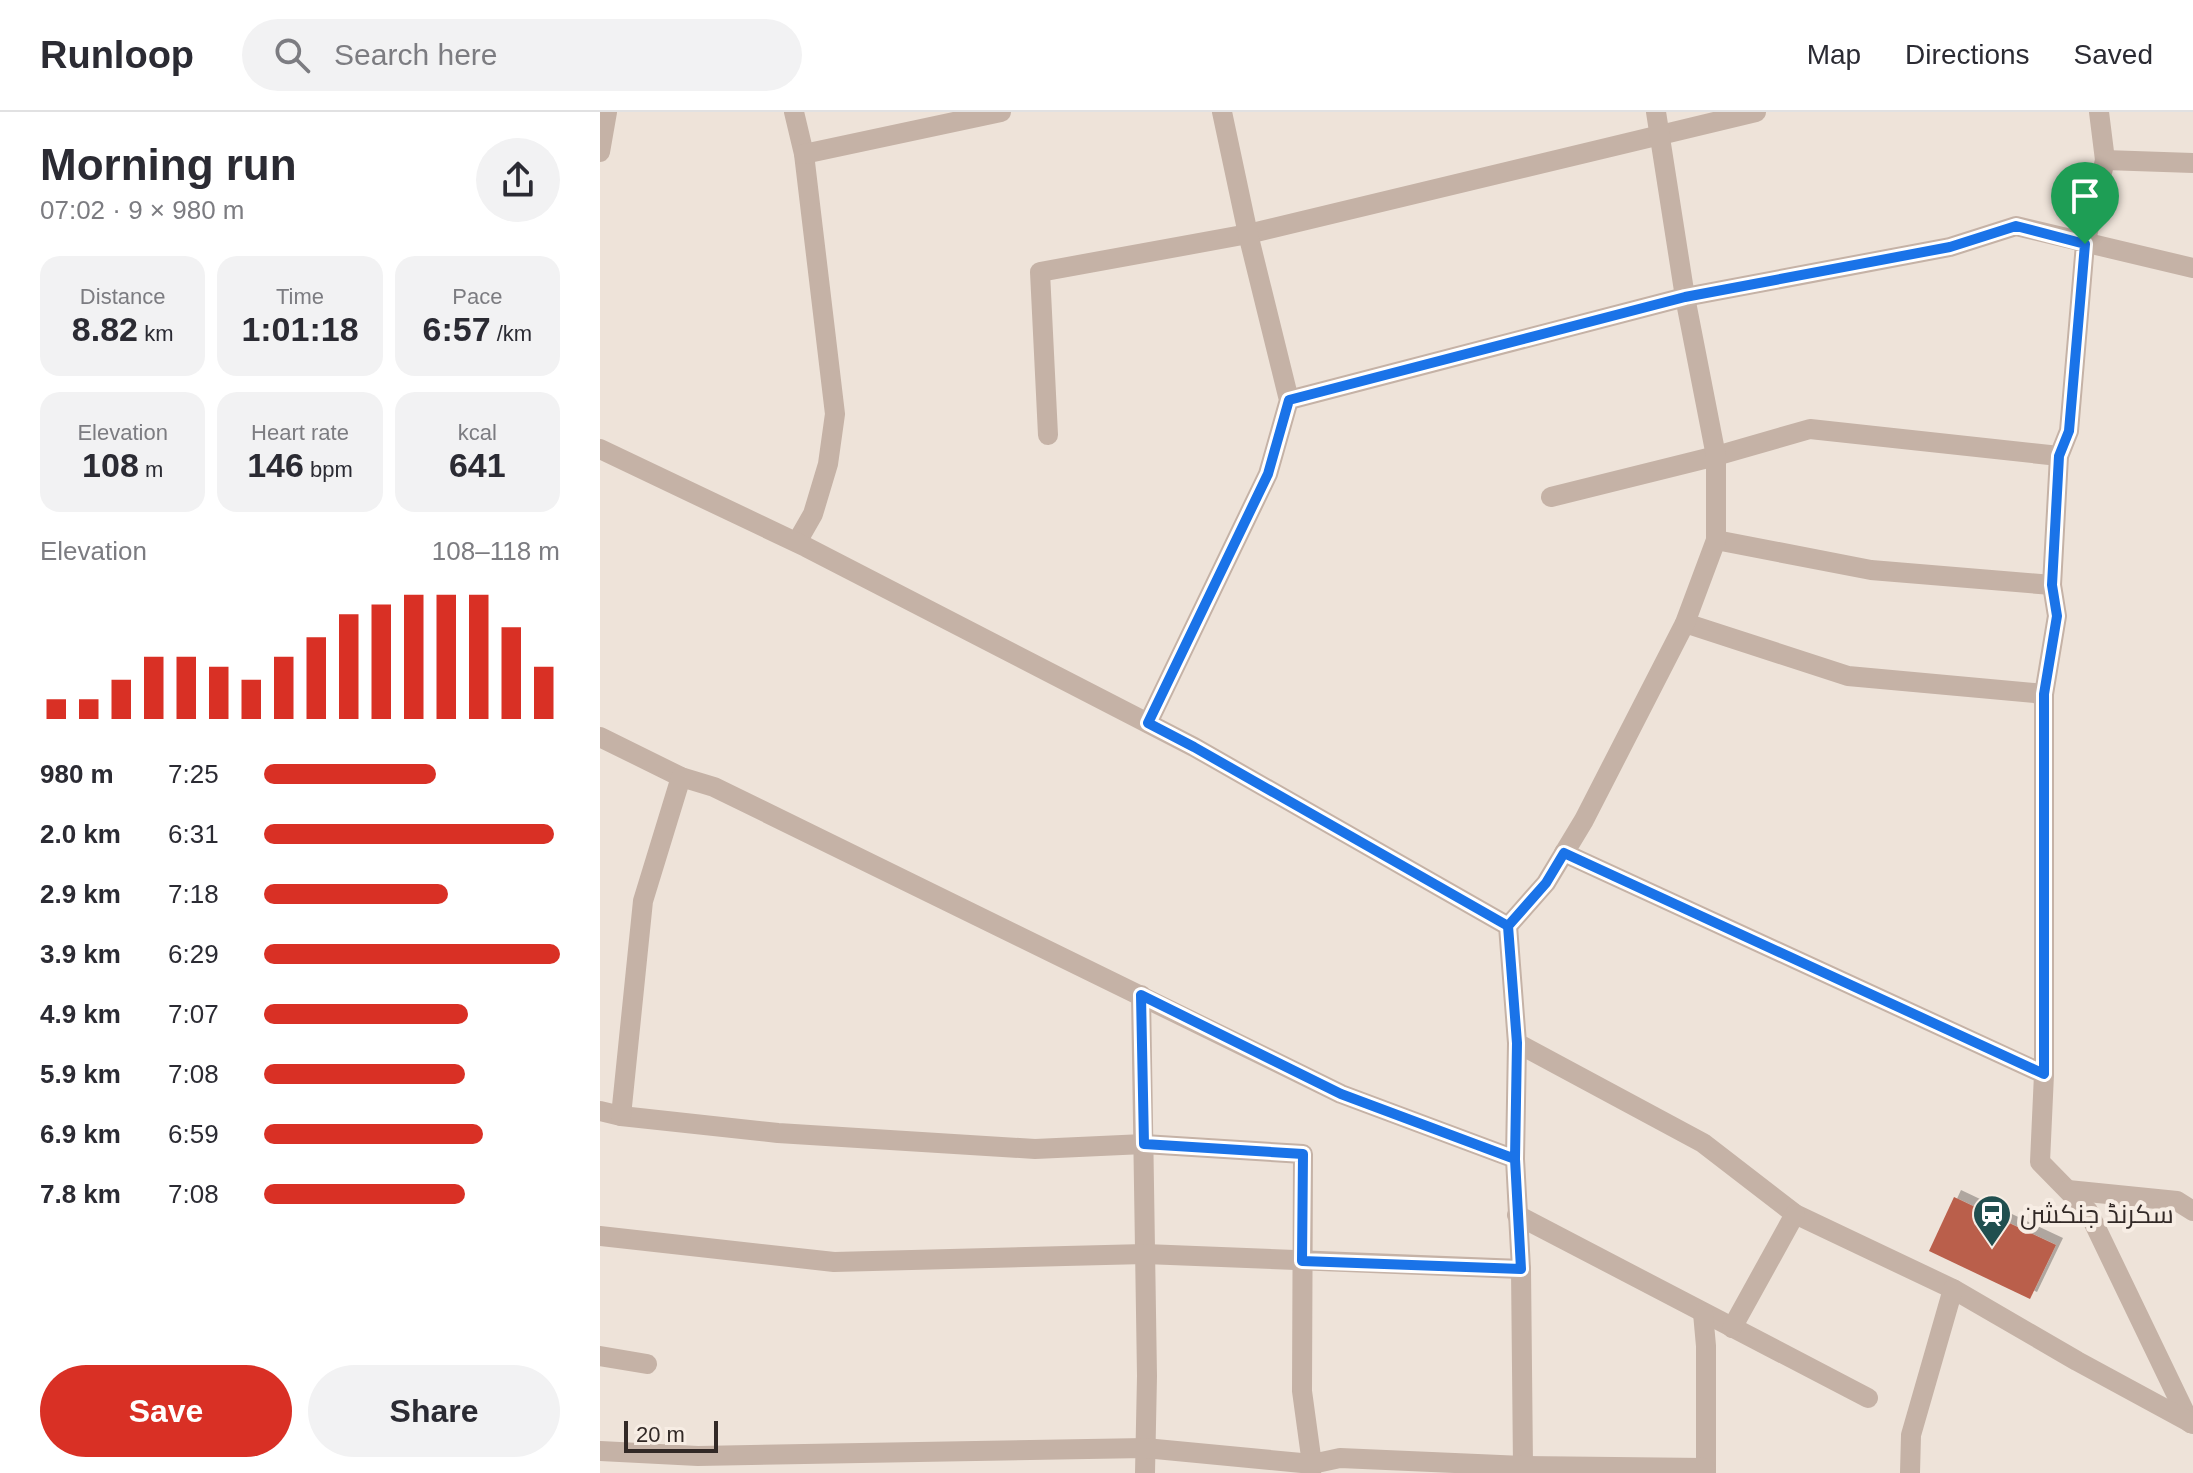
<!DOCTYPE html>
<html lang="en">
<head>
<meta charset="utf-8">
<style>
  :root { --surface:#fff; --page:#f2f2f3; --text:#2b2b33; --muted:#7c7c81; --line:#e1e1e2; --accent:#d93025 }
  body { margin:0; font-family:Arial,Cairo,sans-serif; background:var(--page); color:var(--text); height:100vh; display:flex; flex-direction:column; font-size:30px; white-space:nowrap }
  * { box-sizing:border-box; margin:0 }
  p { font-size:26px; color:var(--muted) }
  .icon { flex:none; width:44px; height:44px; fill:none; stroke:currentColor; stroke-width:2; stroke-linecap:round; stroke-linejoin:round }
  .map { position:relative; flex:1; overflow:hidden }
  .details { display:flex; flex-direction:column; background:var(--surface); width:600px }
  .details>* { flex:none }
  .scale { position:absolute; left:24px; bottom:20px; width:94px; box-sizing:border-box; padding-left:8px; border:4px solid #322926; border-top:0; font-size:22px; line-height:28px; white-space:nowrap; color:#322926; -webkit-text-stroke:6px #f7ede4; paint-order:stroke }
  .pin { position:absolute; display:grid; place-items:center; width:68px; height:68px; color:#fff; margin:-82px -34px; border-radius:50% 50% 50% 0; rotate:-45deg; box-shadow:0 0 8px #0007 }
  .pin .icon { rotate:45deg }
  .round { display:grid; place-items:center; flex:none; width:84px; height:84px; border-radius:42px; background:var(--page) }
  .headline { display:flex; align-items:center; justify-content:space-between; height:136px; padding:0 40px }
  h1 { font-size:44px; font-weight:700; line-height:60px }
  .figures { display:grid; grid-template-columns:repeat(3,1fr); gap:12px; height:136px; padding:8px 40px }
  .figures div { display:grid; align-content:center; border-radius:20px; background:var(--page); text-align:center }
  .figures b { font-size:34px; font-weight:700 }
  .figures small { font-size:22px; font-weight:400 }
  .figures p { font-size:22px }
  .chart { height:224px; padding:16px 40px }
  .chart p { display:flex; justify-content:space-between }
  .chart svg { width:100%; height:144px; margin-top:8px; stroke:var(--accent); stroke-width:6 }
  .action { display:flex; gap:16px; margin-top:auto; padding:16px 40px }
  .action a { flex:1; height:92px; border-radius:48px; background:var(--accent); color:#fff; font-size:32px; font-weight:700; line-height:92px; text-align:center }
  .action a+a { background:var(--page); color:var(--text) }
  ul { padding:0 40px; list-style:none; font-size:26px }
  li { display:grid; grid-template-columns:128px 96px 1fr; align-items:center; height:60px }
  li i { height:20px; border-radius:10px; background:var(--accent) }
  header { display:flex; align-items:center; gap:48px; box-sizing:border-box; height:112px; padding:0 40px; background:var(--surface); border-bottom:2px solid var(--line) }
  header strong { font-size:38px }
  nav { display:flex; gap:44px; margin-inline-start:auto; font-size:28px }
  .search { width:560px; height:72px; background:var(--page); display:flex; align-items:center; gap:20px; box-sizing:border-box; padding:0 28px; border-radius:44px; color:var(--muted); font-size:30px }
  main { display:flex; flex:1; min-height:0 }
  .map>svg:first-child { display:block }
</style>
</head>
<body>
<header>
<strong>Runloop</strong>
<div class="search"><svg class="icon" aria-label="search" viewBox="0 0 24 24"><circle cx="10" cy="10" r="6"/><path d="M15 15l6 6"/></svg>Search here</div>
<nav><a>Map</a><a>Directions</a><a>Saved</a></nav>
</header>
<main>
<section class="details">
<div class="headline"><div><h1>Morning run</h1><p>07:02 · 9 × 980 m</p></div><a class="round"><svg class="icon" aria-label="share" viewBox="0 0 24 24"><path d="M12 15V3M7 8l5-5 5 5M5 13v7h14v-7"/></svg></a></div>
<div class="figures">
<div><p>Distance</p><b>8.82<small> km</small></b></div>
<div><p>Time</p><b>1:01:18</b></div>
<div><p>Pace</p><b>6:57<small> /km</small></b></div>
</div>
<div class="figures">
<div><p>Elevation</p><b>108<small> m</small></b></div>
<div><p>Heart rate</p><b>146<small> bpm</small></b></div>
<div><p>kcal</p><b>641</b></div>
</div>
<div class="chart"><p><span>Elevation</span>108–118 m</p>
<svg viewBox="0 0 160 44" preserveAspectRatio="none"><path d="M5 44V38M15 44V38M25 44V32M35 44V25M45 44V25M55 44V28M65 44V32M75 44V25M85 44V19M95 44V12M105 44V9M115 44V6M125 44V6M135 44V6M145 44V16M155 44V28"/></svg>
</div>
<ul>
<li><b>980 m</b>7:25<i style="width:58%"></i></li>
<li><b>2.0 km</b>6:31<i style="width:98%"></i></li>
<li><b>2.9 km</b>7:18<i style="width:62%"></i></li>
<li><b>3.9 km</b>6:29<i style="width:100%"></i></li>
<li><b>4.9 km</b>7:07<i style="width:69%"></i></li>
<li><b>5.9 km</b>7:08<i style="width:68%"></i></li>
<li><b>6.9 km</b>6:59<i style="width:74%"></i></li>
<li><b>7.8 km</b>7:08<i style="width:68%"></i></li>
</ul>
<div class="action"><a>Save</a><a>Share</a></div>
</section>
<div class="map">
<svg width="1593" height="1361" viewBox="0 0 1593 1361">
  <defs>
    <filter id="shadow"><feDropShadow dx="7" dy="-7" stdDeviation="0" flood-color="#0004"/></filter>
  </defs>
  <rect width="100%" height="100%" fill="#eee3d9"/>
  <!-- building -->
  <polygon fill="#ba5f4b" filter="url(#shadow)" points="1354,1085 1456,1133 1430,1187 1329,1139"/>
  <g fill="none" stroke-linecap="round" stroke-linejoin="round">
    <!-- minor -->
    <g stroke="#c5b2a6" stroke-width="20">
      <polyline points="194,0 204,42 235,302 228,352 213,402 197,430"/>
      <polyline points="1499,0 1505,48 1485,132 1469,319 1459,344 1452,473 1457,504 1444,582 1444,962 1440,1050 1488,1099 1590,1311"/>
      <polyline points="0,40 7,0"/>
      <polyline points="204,42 401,0"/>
      <polyline points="1505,48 1593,51"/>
      <polyline points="689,288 1085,185 1350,135 1416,114 1593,156"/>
      <polyline points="448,323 440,160 648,122 1156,0"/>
      <polyline points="0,337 206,435 594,635 908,814 917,931 1103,1031 1195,1102 1353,1177 1477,1249 1593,1312"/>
      <polyline points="951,385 1116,344 1210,317 1459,344"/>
      <polyline points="1116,428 1271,458 1452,473"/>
      <polyline points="1085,511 1248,564 1444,582"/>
      <polyline points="548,611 668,362 689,288 648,122 622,0"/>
      <polyline points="0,625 81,665 114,675 741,982 915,1047"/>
      <polyline points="964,741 1444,962"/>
      <polyline points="908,814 946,771 984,708 1085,511 1116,428 1116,344 1085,185 1056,0"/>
      <polyline points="541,883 547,1264 545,1361"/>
      <polyline points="917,931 915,1047 921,1157 923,1354"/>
      <polyline points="0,999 21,1004 178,1021 435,1037 544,1032 703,1042 702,1279 712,1352 711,1361"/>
      <polyline points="21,1004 43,789 81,665"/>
      <polyline points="1468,1078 1577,1089 1593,1099"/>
      <polyline points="917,1103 1268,1286"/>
      <polyline points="0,1124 234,1150 545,1142 921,1157"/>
      <polyline points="1103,1201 1106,1234 1106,1361"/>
      <polyline points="1132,1216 1195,1102"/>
      <polyline points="0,1244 47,1252"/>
      <polyline points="0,1339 98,1344 545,1336 712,1352 740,1346 923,1354 1105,1356"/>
      <polyline points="1310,1361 1311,1323 1353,1177"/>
    </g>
  </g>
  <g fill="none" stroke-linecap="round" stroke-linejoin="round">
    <defs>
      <polyline id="route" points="1485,132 1416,114 1350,135 1085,185 689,288 668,362 548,611 594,635 908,814 917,931 915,1047 741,982 541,883 544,1032 703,1042 702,1149 921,1157 915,1047 917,931 908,814 946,771 964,741 1444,962 1444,582 1457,504 1452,473 1459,344 1469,319 1485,132"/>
    </defs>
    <!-- route casing -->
    <use href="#route" stroke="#fff" stroke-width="16"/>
    <!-- route -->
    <use href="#route" stroke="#1a73e8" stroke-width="10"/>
  </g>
  <!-- icons -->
  <defs>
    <symbol id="station-pin" viewBox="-11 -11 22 30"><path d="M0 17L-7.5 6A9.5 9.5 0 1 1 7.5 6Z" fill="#204f4f" stroke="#f7ede4"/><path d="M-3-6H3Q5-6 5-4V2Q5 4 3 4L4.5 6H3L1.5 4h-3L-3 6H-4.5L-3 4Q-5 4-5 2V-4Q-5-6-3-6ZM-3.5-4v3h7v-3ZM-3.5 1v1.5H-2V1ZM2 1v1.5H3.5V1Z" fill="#fff"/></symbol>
  </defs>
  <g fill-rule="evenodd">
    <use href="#station-pin" x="1370" y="1080" width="44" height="60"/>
  </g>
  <g text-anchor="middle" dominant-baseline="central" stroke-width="8" stroke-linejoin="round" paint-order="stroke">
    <!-- poi labels -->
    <g font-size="26" fill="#322926" stroke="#f7ede4" text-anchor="start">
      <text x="1420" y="1102">سکرنڈ جنکشن</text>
    </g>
  </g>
</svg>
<div class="scale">20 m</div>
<div class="pin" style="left:1485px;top:132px;background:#1e9e55"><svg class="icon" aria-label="arrive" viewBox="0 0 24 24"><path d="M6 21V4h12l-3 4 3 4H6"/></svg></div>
</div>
</main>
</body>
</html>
